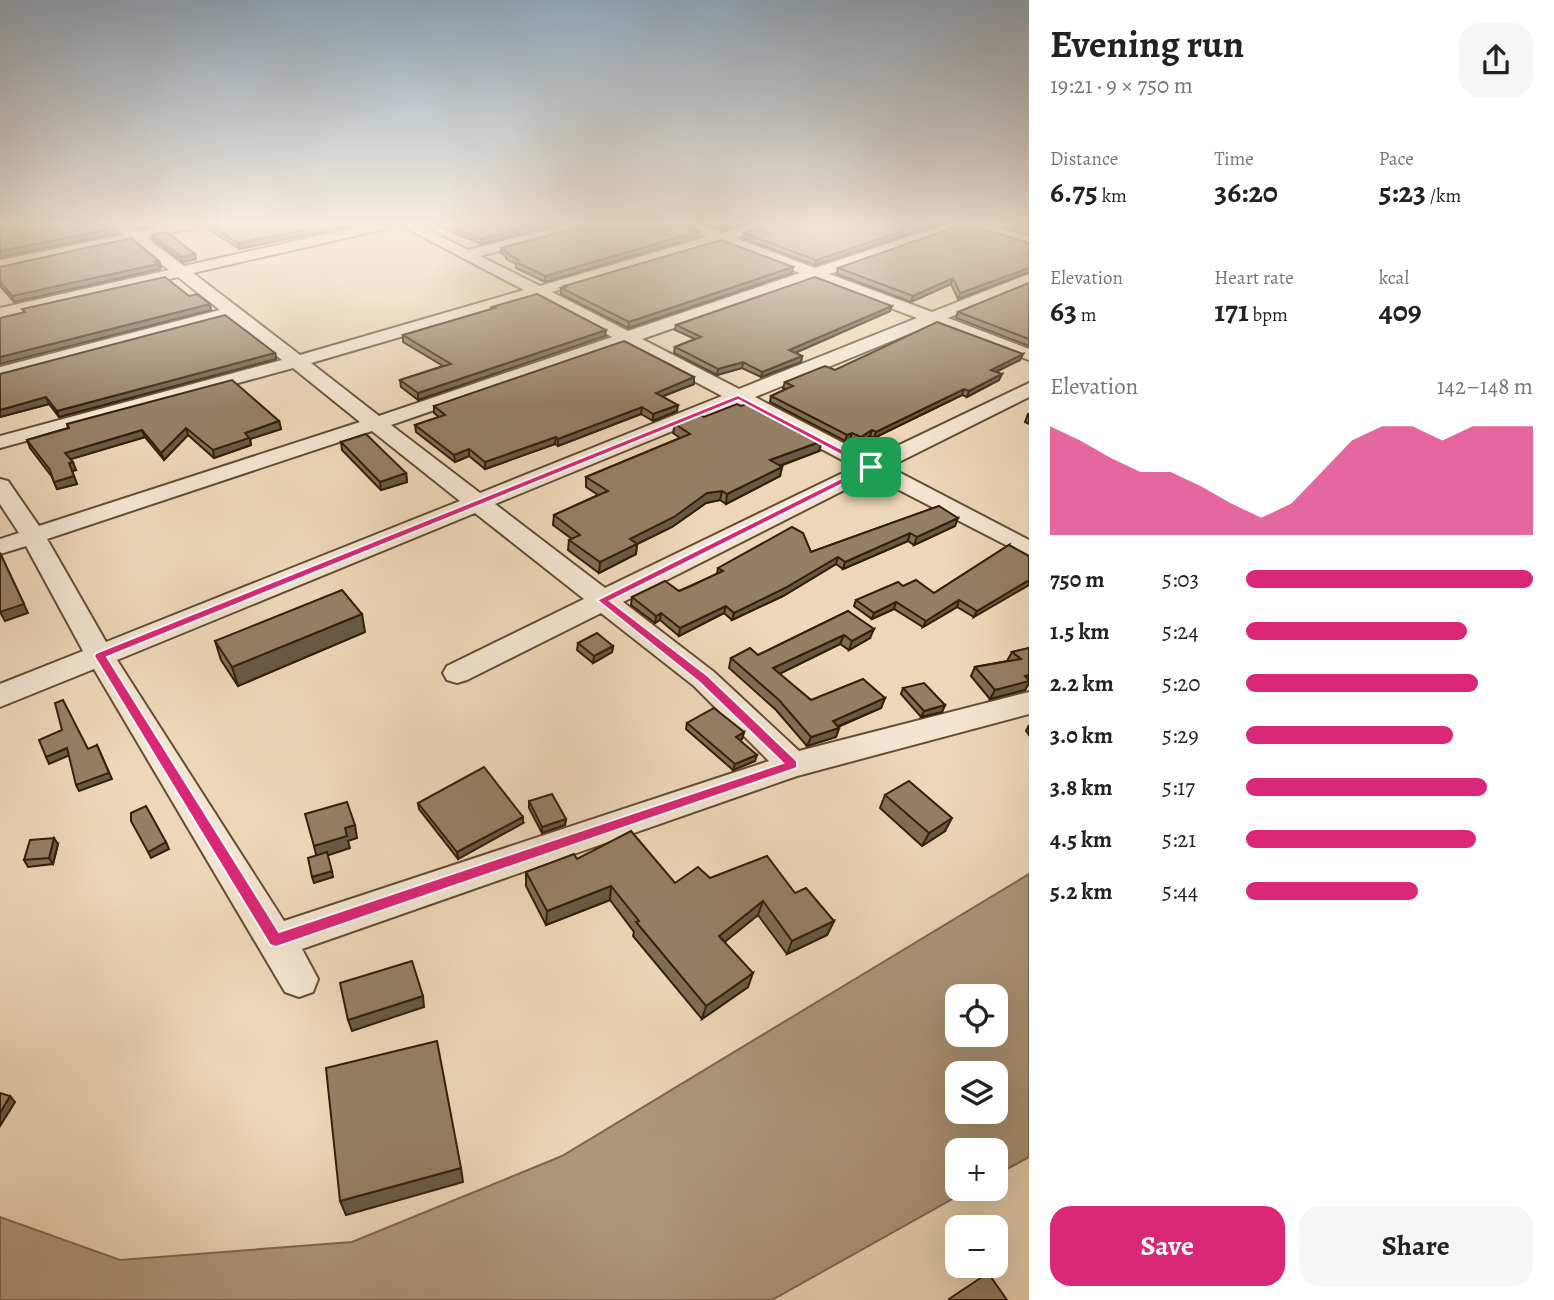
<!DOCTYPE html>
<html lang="en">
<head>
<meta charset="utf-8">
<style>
  :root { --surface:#fff; --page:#f6f6f6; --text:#222; --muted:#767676; --accent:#db2777 }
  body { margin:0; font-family:Alegreya,serif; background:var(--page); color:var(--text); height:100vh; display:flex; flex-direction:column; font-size:26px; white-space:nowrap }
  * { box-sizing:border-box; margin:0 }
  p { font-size:23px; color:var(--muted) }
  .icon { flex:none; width:38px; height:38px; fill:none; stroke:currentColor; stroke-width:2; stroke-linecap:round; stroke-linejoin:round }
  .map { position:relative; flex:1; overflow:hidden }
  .panel { display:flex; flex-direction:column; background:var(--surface); width:525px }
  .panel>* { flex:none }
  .controls { position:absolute; left:945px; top:984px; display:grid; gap:14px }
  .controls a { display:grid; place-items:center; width:63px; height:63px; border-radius:14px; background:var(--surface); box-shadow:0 7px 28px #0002; font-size:35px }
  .pin { position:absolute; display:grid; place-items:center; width:60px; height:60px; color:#fff; margin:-30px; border-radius:14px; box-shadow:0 4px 10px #0006 }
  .round { display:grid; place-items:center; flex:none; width:74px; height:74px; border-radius:21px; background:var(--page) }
  .head { display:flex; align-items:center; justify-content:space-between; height:119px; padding:0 21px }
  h1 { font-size:38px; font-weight:700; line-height:52px }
  .stats { display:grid; grid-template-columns:repeat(3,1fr); gap:10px; height:119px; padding:7px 21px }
  .stats div { display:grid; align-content:center }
  .stats b { font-size:30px; font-weight:700 }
  .stats small { font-size:19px; font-weight:400 }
  .stats p { font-size:19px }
  .chart { height:196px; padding:14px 21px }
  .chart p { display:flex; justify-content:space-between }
  .chart svg { width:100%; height:126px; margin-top:7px; fill:var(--accent); opacity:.7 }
  .cta { display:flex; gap:14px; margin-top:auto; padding:14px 21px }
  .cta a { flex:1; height:80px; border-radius:21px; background:var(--accent); color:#fff; font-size:28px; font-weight:700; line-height:80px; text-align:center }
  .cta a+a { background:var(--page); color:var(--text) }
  ul { padding:0 21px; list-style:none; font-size:23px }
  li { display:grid; grid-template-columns:112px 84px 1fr; align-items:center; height:52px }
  li i { height:18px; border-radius:9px; background:var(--accent) }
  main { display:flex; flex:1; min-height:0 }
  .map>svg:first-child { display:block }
</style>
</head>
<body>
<main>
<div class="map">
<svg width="1029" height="1300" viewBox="0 0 1029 1300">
  <rect width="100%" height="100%" fill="#edd7b8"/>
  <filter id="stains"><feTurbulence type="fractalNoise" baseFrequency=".00286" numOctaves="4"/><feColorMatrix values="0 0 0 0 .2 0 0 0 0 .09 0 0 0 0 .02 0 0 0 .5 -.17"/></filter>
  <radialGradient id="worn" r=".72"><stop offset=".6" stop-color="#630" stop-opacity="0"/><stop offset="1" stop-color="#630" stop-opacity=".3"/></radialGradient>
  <!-- water -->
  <path fill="#ae987c" stroke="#7e684e" stroke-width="2" fill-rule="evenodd" d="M1029,874V1157L996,1175V1150H957V1188H972L772,1300H0V1217L120,1260L352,1242L562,1156ZM957,996H996V1034H957ZM957,1073H996V1111H957Z"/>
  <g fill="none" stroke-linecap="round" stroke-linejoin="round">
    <defs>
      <path id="street" d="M114,225H130L138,232L170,225H197L195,228L147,238L184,266L367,225H392L385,229L193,273L300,355L524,290L400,225H418L468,250L565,225H588L586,228L480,256L540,286L707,237L680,225H700L722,233L750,225H772L770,228L735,238L815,268L944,225H964L962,228L829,274L932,312L1029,274V285L948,318L1029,349V360L933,324L755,397L872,458L1029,383V397L889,467L1029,540V557L872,476L623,602L714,672L799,751L1029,692V714L797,776L302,949L318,979L313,992L299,997L285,992L94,669L0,707V684L83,651L26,546L0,554V539L19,533L0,504V479L8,481L39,526L360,422L293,368L0,448V436L282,360L229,318L0,379V367L220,310L178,277L0,318V308L169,270L133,241L0,270V260L124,235ZM720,243L800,273L628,331L552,292ZM814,279L917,318L739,389L642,339ZM537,297L612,337L379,416L311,363ZM625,344L722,396L480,493L391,425ZM738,404L855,467L605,588L495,504ZM372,431L460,501L106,642L47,539ZM475,513L584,599L447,666L443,673L447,680L457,683L467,680L601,613L694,686L769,761L284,921L117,660Z"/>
    </defs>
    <!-- street casing -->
    <use href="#street" stroke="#634d35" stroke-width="4"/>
    <!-- street -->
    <use href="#street" fill="#f3e5d1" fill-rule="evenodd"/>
  </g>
  <!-- wall -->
  <g fill="#806d56" stroke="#351f09" stroke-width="2">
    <polygon points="202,225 354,225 239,249"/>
    <polygon points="435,225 555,225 481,244"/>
    <polygon points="707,225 741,225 722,230"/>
    <polygon points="936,225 815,265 743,238 744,233"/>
    <polygon points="993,225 1029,225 1029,235"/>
    <polygon points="152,235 195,254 196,259 183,262 153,239"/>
    <polygon points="699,236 545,282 516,268 516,264 506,259 506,257 501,253 501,248"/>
    <polygon points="1029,243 1029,272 958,299 951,284 911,302 837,274 838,268"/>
    <polygon points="0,267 161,267 159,267 160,269 14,302 0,286"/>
    <polygon points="793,267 792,273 628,328 561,294 561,288 564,287 564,286"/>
    <polygon points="1029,283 1029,346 956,318 958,312"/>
    <polygon points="492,307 605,336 418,400 401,387 400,380 443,366 403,342 403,335 492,309"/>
    <polygon points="890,311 795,353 802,356 801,362 761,377 742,368 717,375 674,353 675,347 695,339 675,330 676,325"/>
    <polygon points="275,353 276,359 59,417 49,404 0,417 0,374"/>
    <polygon points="1023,354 1020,360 996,372 999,380 967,397 962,395 874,438 870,436 859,443 850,439 845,441 770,402 771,396 786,389 783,388 785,382 835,370"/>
    <polygon points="694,384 663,396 677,411 653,421 641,414 558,446 555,444 485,469 469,456 455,462 416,432 415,425 439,417 434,413 434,406"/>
    <polygon points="1028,414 1029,414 1029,424 1025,422"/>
    <polygon points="704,417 819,451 780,466 782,467 780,476 726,504 720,500 706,503 672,527 637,544 636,554 599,573 568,550 569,540 572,539 553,525 554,515 598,495 586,487 586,477 680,438 673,433 675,424"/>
    <polygon points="279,421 281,429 250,439 251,445 214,458 188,435 164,460 145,437 70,459 76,470 72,471 77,484 57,489 52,477 30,448 27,440 68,428 67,424"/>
    <polygon points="341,442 406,473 407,482 381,490 342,450"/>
    <polygon points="939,506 955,526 914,545 908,541 843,569 836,564 783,596 732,620 724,613 679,636 660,620 655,623 631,605 632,597 679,591 717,574 718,568 811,552"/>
    <polygon points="1009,545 974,617 957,607 923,627 894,609 872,619 854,606 856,600 903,586 934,593"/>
    <polygon points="848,611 870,638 849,650 840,644 779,674 811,700 885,698 881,708 838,727 839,728 836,737 807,746 776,710 729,668 731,658 758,655"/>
    <polygon points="365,632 238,686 221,660 215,641"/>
    <polygon points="578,643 613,646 612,652 593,663 577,650"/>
    <polygon points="1029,648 1029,683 1025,690 990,699 971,676 975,667 1007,661 1012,652"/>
    <polygon points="903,688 945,705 942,712 921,717 901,694"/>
    <polygon points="687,723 744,732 742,739 740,740 755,761 733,770 686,729"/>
    <polygon points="1029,725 1029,735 1026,731"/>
    <polygon points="885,795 945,831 922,846 880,808"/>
    <polygon points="529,801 566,819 565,825 542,833 529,808"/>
    <polygon points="418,803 523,823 458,859 419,809"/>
    <polygon points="58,844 53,864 28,867 24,860"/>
    <polygon points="577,859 675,883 710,878 795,893 834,921 827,935 787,954 758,915 724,942 748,987 702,1019 633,936 634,932 610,900 546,925 526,886 526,872"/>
  </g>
  <!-- shaded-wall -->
  <g fill="#685946" stroke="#351f09" stroke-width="2">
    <polygon points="138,225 155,225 155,226 139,229"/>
    <polygon points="328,225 354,225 239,249 238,243"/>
    <polygon points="534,225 555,225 481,244 481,239"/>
    <polygon points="723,225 741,225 722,230"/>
    <polygon points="922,225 936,225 815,265 816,260"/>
    <polygon points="117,228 119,233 0,257 0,251"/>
    <polygon points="700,231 699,236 545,282 545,276"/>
    <polygon points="195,254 196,259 183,262 181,257"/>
    <polygon points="159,261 161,267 159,267 160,269 14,302 12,296"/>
    <polygon points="793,267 792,273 628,328 629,322"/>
    <polygon points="1029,268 1029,272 958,299 960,293"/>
    <polygon points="953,278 951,284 911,302 913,296"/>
    <polygon points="210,304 211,310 0,364 0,357"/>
    <polygon points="892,306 890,311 788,356 789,350"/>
    <polygon points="606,330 605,336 418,400 418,393"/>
    <polygon points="275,353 276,359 59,417 57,411"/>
    <polygon points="1023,354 1020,360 988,375 991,370"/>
    <polygon points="802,356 801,362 761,377 762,372"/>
    <polygon points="743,362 742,368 717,375 718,369"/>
    <polygon points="1002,374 999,380 967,397 969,391"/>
    <polygon points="694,377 694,384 656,399 656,393"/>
    <polygon points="964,389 962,395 874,438 876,432"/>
    <polygon points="46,397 49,404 0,417 0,410"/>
    <polygon points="678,405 677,411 653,421 653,414"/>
    <polygon points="642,407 641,414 558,446 558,439"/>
    <polygon points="279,421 281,429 250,439 251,445 214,458 213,450 245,433"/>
    <polygon points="186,428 188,435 164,460 161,453"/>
    <polygon points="142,430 145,437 68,460 65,453"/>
    <polygon points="872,430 870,436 859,443 861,437"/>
    <polygon points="852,433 850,439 845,441 847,435"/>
    <polygon points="556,437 555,444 485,469 485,462"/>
    <polygon points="822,441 819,451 768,470 770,460"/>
    <polygon points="469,449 469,456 455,462 454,455"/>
    <polygon points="73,462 76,470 72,471 69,463"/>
    <polygon points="782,467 780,476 726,504 727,494"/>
    <polygon points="406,473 407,482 381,490 380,482"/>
    <polygon points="74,476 77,484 57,489 54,482"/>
    <polygon points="722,491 720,500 706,503 672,527 637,544 636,554 599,573 600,562 630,539 707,493"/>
    <polygon points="958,518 955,526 914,545 917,537"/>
    <polygon points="910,533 908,541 843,569 845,562"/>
    <polygon points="0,553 28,613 5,621 0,612"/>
    <polygon points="838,557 836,564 783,596 732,620 734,613"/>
    <polygon points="1029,580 1029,585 974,617 977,611"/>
    <polygon points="959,600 957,607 923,627 926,621"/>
    <polygon points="896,602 894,609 872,619 874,613"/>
    <polygon points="726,606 724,613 679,636 680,628"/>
    <polygon points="661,613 660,620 655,623 656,616"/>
    <polygon points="362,614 365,632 238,686 232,667"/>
    <polygon points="874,629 870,638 849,650 852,641"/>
    <polygon points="844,635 840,644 771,678 773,668"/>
    <polygon points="613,646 612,652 593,663 594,656"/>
    <polygon points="1029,675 1029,683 1025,690 990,699 995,690"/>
    <polygon points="885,698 881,708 829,730 833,721"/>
    <polygon points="945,705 942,712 921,717 924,711"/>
    <polygon points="839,728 836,737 807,746 811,737"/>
    <polygon points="744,732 742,739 734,744 736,737"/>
    <polygon points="97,745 112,779 79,791 76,785"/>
    <polygon points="67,748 70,755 49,764 46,757"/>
    <polygon points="757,755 755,761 733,770 735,764"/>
    <polygon points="523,817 523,823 458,859 457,852"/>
    <polygon points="952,818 945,831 922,846 929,833"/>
    <polygon points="566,819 565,825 542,833 542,827"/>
    <polygon points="355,825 357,838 348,841 350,848 317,859 314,846 345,828"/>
    <polygon points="54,838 58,844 53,864 49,858"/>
    <polygon points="166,842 169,849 151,858 148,852"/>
    <polygon points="332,871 333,877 314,883 312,877"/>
    <polygon points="611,886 610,900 546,925 547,911"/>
    <polygon points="763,901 758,915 715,950 719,936"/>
    <polygon points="834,921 827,935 787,954 792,941"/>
    <polygon points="753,973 748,987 702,1019 706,1006"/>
    <polygon points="423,996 424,1007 352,1031 348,1020"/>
    <polygon points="10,1096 15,1102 0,1126 0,1113"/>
    <polygon points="461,1168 463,1182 346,1215 340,1201"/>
  </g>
  <!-- building -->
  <g fill="#957f64" stroke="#351f09" stroke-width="2">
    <polygon points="0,225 114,225 117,228 0,251"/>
    <polygon points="209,225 328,225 238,243"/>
    <polygon points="447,225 534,225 481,239"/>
    <polygon points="587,225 686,225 700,231 545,276 516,262 519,260 506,253 508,253 501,248"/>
    <polygon points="772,225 922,225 816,260 744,233"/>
    <polygon points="961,225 970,225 1029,243 1029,268 960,293 953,278 913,296 838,268"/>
    <polygon points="1013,225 1029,225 1029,229"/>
    <polygon points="167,232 195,254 181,257 152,235"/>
    <polygon points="131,238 159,261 155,262 158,264 12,296 0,282 0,267"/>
    <polygon points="721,240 793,267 629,322 561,288 567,287 564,286"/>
    <polygon points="165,277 189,296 197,294 210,304 0,357 0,318 25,312 22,309"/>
    <polygon points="815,277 892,306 789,350 802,356 762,372 743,362 718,369 675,347 701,337 676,325"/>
    <polygon points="1029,283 1029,339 958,312"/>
    <polygon points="537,294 606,330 418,393 400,380 451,364 403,335 495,308 492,307"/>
    <polygon points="225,315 275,353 57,411 46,397 0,410 0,374"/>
    <polygon points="937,322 1023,354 991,370 1002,374 969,391 964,389 876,432 872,430 861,437 852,433 847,435 771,396 793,386 785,382 825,366 835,370"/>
    <polygon points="624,341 694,377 656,393 678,405 653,414 642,407 558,439 556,437 485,462 469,449 454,455 415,425 445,415 434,406"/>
    <polygon points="232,380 279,421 245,433 249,438 213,450 186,428 161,453 142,430 65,453 73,462 69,463 74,476 54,482 50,470 27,440 69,428 67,424"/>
    <polygon points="749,403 822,441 770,460 782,467 727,494 722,491 707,493 674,517 630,539 637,544 600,562 569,540 580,535 554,515 608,491 586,477 690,434 675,424 699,414 704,417 737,404 741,406"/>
    <polygon points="366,434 406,473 380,482 341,442"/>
    <polygon points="939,506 958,518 917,537 910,533 845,562 838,557 785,588 734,613 726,606 680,628 661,613 656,616 632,597 665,581 679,591 691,586 723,571 718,568 792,527 803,533 811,552"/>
    <polygon points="1009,545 1029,556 1029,580 977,611 959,600 926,621 896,602 874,613 856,600 898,582 903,586 916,580 934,593"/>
    <polygon points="0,553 24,604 0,612"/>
    <polygon points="342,590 362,614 232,667 215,641"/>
    <polygon points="848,611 874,629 852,641 844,635 773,668 811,700 863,679 885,698 833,721 839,728 811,737 779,700 731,658 750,648 758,655"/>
    <polygon points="597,633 613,646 594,656 578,643"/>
    <polygon points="1029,648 1029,675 1025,676 1029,681 995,690 975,667 1021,659 1012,652"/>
    <polygon points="924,683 945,705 924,711 903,688"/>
    <polygon points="63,700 88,749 97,745 109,773 76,785 67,748 46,757 39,740 62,730 55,703"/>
    <polygon points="714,708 744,732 736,737 757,755 735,764 687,723"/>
    <polygon points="484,767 523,817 457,852 418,803"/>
    <polygon points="909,781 952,818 929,833 885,795"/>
    <polygon points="552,794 566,819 542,827 529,801"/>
    <polygon points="347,802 355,825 345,828 347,836 314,846 305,814"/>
    <polygon points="146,806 166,842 148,852 131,821 131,813"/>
    <polygon points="631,831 675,883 698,867 710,878 767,856 795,893 806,888 834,921 792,941 763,901 719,936 753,973 706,1006 636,922 639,921 611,886 547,911 526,872 574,854 577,859"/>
    <polygon points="54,838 49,858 24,860 30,840"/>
    <polygon points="327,852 332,871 312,877 308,858"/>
    <polygon points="412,961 423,996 348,1020 340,983"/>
    <polygon points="437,1041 461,1168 340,1201 326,1068"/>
    <polygon points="0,1093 10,1096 0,1113"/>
    <polygon points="988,1273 1007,1300 949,1300 949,1299"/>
  </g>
  <!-- sky -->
  <linearGradient id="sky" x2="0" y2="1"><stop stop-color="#91a9bd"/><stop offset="0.55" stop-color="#f7eddf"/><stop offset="1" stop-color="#f7eddf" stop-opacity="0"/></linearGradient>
  <rect width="1029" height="407" fill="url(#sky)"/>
  <!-- route -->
  <path fill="#db2777" stroke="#fff" stroke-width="2" fill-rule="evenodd" d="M738,395L876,467L610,601L708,676L797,761V768L276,947L270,945L94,656L96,653ZM738,400L864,467L597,600L699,682L783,763L279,932L107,657Z"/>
  <rect width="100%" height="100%" filter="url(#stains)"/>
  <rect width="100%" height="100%" fill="url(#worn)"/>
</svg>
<div class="controls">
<a><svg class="icon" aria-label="locate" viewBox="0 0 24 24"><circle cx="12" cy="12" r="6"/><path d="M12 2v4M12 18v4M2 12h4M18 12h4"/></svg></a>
<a><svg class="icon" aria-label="layers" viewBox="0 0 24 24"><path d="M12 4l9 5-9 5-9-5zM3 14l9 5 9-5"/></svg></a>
<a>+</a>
<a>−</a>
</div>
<div class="pin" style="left:871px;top:467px;background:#1e9e55"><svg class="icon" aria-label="arrive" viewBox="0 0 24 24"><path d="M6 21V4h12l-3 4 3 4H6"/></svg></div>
</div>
<section class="panel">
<div class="head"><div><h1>Evening run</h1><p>19:21 · 9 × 750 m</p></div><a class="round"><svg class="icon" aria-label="share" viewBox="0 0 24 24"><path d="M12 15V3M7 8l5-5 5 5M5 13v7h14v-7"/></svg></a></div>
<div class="stats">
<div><p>Distance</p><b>6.75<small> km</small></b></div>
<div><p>Time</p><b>36:20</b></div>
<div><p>Pace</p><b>5:23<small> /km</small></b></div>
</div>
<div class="stats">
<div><p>Elevation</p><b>63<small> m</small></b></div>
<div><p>Heart rate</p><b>171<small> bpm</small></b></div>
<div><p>kcal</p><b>409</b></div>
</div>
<div class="chart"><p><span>Elevation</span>142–148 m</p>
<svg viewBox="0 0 160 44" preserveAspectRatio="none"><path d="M0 44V6L10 11L20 17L30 22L40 22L50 27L60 33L70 38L80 33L90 22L100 11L110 6L120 6L130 11L140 6L150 6L160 6V44z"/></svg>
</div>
<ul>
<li><b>750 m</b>5:03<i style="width:100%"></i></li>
<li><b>1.5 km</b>5:24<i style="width:77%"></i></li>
<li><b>2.2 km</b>5:20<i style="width:81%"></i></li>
<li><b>3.0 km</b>5:29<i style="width:72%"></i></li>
<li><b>3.8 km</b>5:17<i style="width:84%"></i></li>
<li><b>4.5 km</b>5:21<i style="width:80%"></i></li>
<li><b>5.2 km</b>5:44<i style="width:60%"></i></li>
</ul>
<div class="cta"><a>Save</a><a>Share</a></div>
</section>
</main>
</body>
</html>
